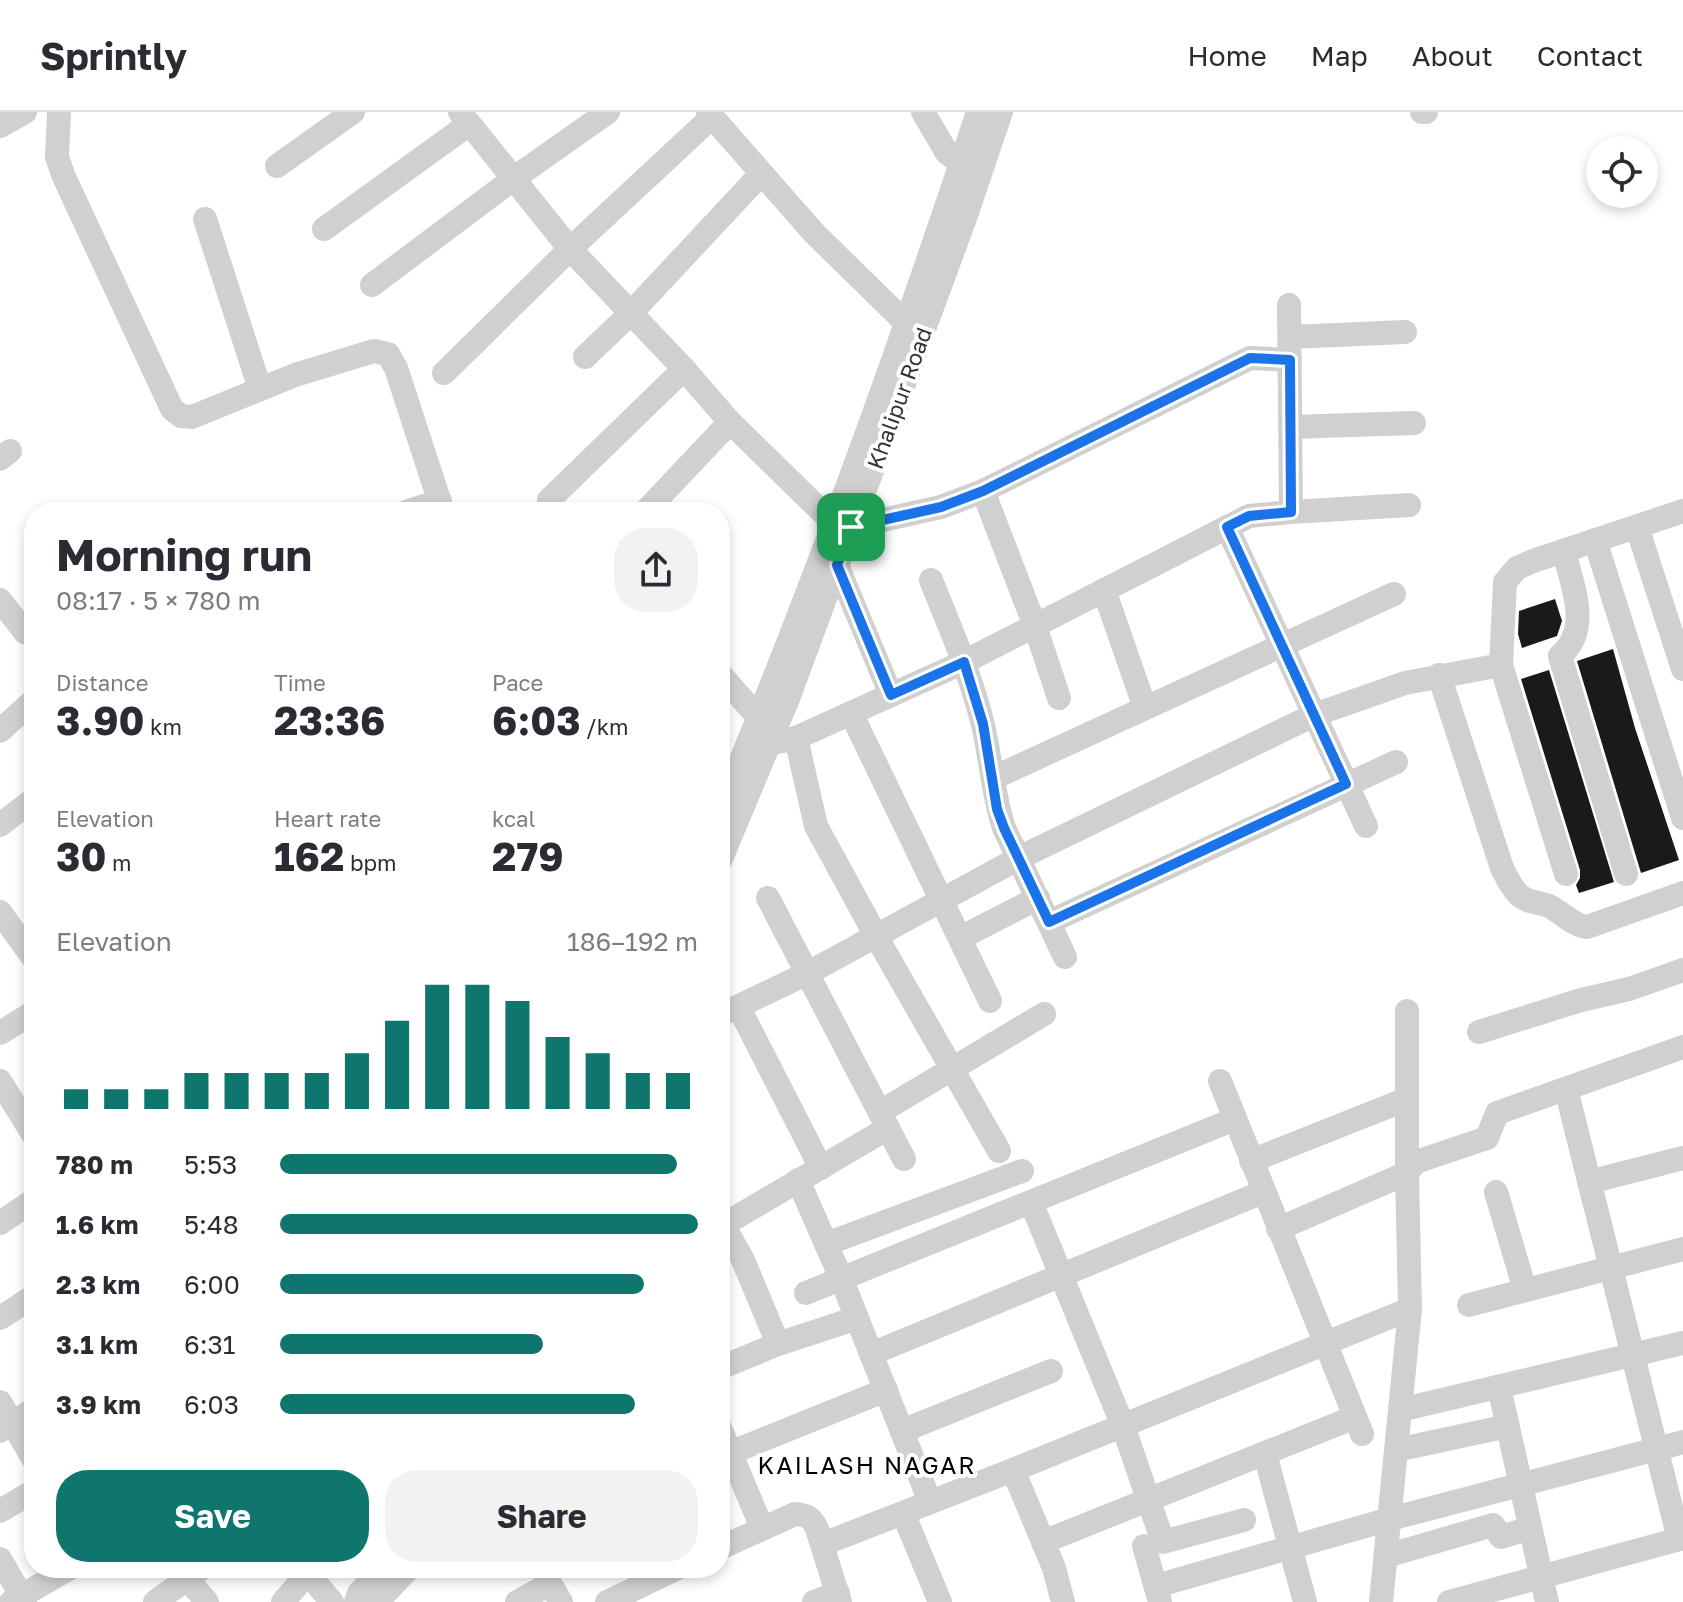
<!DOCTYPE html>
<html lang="en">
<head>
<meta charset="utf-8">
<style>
  :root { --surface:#fff; --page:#f2f2f3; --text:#2b2b33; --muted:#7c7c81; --line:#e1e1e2; --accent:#0f766e }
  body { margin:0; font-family:"Golos Text",sans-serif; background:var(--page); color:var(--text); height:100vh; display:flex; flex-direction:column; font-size:30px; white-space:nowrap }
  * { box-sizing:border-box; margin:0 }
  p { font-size:26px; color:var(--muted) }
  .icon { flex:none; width:44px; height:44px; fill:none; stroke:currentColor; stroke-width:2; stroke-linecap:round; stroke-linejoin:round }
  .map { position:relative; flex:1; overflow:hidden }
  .drawer { position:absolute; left:24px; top:390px; width:706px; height:1076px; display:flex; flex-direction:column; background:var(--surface); border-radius:32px; box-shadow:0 4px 12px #0003 }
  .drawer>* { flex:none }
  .tools { position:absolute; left:1586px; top:24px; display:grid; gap:16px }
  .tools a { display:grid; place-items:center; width:72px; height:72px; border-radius:50%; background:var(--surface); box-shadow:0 4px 12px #0003; font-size:40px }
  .pin { position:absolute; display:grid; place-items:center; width:68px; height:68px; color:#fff; margin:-34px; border-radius:16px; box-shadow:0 4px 12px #0006 }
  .round { display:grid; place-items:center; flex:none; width:84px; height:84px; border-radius:32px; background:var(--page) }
  .overview { display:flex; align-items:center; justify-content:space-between; height:136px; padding:0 32px }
  h1 { font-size:44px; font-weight:700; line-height:60px }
  .metrics { display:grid; grid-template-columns:repeat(3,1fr); gap:12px; height:136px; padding:8px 32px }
  .metrics div { display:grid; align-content:center }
  .metrics b { font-size:40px; font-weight:700 }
  .metrics small { font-size:22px; font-weight:400 }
  .metrics p { font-size:22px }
  .chart { height:224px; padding:16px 32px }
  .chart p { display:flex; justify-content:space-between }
  .chart svg { width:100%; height:144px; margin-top:8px; stroke:var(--accent); stroke-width:6 }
  .primary-button { display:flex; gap:16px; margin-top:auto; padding:16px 32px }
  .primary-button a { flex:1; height:92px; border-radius:32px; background:var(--accent); color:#fff; font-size:32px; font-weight:700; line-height:92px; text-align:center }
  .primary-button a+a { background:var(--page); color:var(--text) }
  ul { padding:0 32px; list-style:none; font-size:26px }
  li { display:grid; grid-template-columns:128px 96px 1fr; align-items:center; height:60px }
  li i { height:20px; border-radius:10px; background:var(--accent) }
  header { display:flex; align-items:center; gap:48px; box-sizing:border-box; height:112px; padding:0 40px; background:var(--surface); border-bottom:2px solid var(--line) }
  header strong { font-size:38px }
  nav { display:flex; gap:44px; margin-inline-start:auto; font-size:28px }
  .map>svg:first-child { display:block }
</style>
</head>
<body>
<header>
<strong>Sprintly</strong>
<nav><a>Home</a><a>Map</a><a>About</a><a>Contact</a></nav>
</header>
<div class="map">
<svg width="1683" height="1490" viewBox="0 0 1683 1490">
  <rect width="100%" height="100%" fill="#fff"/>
  <!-- building -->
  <g fill="#1a1a1a">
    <polygon points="1555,487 1562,509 1557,524 1522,536 1518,522 1519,499"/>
    <polygon points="1613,537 1635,616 1679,748 1641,761 1577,549"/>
    <polygon points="1549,558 1614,770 1579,781 1576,773 1580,766 1580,758 1521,567"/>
  </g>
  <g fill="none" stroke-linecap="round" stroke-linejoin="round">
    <!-- minor -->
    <g stroke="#d0d0d0" stroke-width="24">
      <polyline points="59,0 57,45 64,65 172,297 181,304 192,305 295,263 374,239 388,242 396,256 443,400"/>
      <polyline points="460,0 570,137 684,257 730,310 819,397 834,410 851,415 941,395 983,379 1250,246 1290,248"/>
      <polyline points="708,0 814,121 907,212"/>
      <polyline points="923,0 947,41 974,60"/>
      <polyline points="1422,0 1426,0"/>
      <polyline points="0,14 25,0"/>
      <polyline points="277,54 353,0"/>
      <polyline points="205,107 260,277"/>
      <polyline points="324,117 469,12"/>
      <polyline points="372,173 513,67 608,0"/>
      <polyline points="1289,193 1291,400 1409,393"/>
      <polyline points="1290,225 1405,220"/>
      <polyline points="585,245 631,201 761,62"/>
      <polyline points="444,261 570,137 712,5"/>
      <polyline points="1291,315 1414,311"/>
      <polyline points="0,347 10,339"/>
      <polyline points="983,379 1035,514 1059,586"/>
      <polyline points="549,388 684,257"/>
      <polyline points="406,400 440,389"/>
      <polyline points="645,400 730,310"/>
      <polyline points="1227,415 1366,714"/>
      <polyline points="1637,415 1683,557"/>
      <polyline points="1595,428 1683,706"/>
      <path d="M1564,439C1572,474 1592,517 1560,544L1626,762"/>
      <polyline points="837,453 891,583"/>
      <path d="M931,468C950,516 971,563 983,613C991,648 993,683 1004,716L1065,845"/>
      <polyline points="1104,478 1145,596"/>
      <polyline points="0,488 25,520 34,517"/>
      <polyline points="720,562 759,606"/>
      <path d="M1439,563L1502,756C1507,766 1511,775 1519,783C1528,791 1538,790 1549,794C1563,801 1572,813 1587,815L1683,781"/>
      <polyline points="851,601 990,889"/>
      <polyline points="0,619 34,588"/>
      <polyline points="796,626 816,714 876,824 999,1039"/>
      <polyline points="759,634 796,626 964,550 1249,404 1291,400"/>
      <polyline points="993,666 1394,482"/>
      <path d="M720,699C816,470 900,236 978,0"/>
      <polyline points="0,713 34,687"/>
      <polyline points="720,749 789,584 965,106 1001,0"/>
      <polyline points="1566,762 1501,553 1505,470 1517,456 1533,449 1683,399"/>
      <polyline points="768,786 904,1047"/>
      <polyline points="0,800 34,847"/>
      <polyline points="1049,810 1396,650"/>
      <polyline points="960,826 1038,786"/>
      <polyline points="739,896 821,1056"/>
      <polyline points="720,903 808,861 1019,746 1314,603 1405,571 1501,553"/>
      <polyline points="1479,920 1581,888 1629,877 1683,858"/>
      <polyline points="0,921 34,900"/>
      <polyline points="0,969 34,1024"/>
      <polyline points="1220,969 1362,1322"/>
      <polyline points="1566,977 1679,1427"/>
      <polyline points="880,1000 1044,902"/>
      <polyline points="1251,1049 1407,987"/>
      <polyline points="798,1068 841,1166 930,1390"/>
      <polyline points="1589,1070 1683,1046"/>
      <polyline points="1496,1080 1525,1178"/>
      <polyline points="1031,1090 1123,1314 1163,1430 1244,1408"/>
      <polyline points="720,1107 743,1148 778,1232"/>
      <polyline points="0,1111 34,1088"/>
      <polyline points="723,1113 888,1016"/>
      <polyline points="1278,1117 1407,1061 1416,1050 1487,1026 1497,1001 1683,935"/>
      <polyline points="826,1132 1022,1059"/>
      <polyline points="806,1181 1235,1007"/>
      <polyline points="1469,1193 1683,1137"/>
      <polyline points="0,1206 34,1184"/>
      <polyline points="871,1242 1263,1080"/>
      <polyline points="720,1256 778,1232 857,1206"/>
      <polyline points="1499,1275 1547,1490"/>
      <polyline points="0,1290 34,1348"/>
      <polyline points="1400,1298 1683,1231"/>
      <polyline points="720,1316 762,1416"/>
      <polyline points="0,1319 34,1297"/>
      <polyline points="902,1319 1051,1259"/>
      <polyline points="1396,1338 1508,1314"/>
      <polyline points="1265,1342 1305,1490"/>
      <polyline points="720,1345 886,1278"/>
      <polyline points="1013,1358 1054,1456 1063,1490"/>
      <polyline points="0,1399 34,1379"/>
      <polyline points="903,1401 940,1490"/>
      <polyline points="1043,1430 1355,1305"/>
      <polyline points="823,1432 1013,1358 1410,1197"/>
      <polyline points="1144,1434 1160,1490"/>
      <path d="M720,1436L795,1402C808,1403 812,1406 817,1417L840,1490"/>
      <polyline points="1386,1444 1493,1413 1501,1425 1530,1416"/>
      <polyline points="0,1447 25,1490"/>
      <polyline points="182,1456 188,1468 207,1490"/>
      <polyline points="303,1456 332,1490"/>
      <polyline points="541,1456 561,1490"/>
      <polyline points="1156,1474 1390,1407 1683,1330"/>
      <polyline points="11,1490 70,1456"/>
      <polyline points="155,1490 202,1456"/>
      <polyline points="283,1490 308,1461"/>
      <polyline points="356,1490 359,1481 382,1456"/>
      <polyline points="377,1490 409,1456"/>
      <polyline points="517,1490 550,1472"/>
      <polyline points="607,1490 678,1456"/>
      <polyline points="814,1490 838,1481"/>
      <polyline points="1381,1490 1410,1197 1407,1061 1407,899"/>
      <polyline points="1449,1490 1683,1426"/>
    </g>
  </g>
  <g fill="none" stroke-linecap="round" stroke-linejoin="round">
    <defs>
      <polygon id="route" points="1250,246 1290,248 1291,400 1249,404 1227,415 1346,672 1049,810 1004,716 997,697 983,612 964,550 891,583 837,453 851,415 941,395 983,379"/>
    </defs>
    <!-- route casing -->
    <use href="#route" stroke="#fff" stroke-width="16"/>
    <!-- route -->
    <use href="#route" stroke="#1a73e8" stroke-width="10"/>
  </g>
  <g text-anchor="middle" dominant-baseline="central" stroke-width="8" stroke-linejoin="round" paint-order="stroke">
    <!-- street labels -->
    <g font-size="22" fill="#333" stroke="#fff">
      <text transform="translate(899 286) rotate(-70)">Khalipur Road</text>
    </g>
    <!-- neighbourhood labels -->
    <g font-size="24" letter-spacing="2" fill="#000" stroke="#fff">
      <text x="867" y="1352">KAILASH NAGAR</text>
    </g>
  </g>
</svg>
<div class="tools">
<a><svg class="icon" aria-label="locate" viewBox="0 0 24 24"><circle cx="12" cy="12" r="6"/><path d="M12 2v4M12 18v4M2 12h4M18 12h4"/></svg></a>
</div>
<div class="pin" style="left:851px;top:415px;background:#1e9e55"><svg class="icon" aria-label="arrive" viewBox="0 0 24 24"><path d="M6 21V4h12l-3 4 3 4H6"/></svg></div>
<section class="drawer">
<div class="overview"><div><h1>Morning run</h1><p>08:17 · 5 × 780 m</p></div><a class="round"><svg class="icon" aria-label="share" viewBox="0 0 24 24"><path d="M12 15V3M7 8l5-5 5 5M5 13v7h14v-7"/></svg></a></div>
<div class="metrics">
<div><p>Distance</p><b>3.90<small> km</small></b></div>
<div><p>Time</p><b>23:36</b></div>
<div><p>Pace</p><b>6:03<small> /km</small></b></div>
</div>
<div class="metrics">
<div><p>Elevation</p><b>30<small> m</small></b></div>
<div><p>Heart rate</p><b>162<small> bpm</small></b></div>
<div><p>kcal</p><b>279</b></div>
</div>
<div class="chart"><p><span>Elevation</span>186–192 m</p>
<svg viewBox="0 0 160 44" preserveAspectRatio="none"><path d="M5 44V38M15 44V38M25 44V38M35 44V33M45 44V33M55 44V33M65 44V33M75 44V27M85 44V17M95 44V6M105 44V6M115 44V11M125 44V22M135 44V27M145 44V33M155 44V33"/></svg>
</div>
<ul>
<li><b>780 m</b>5:53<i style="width:95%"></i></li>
<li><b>1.6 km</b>5:48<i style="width:100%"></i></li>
<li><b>2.3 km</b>6:00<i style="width:87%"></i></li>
<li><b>3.1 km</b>6:31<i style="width:63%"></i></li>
<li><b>3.9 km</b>6:03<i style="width:85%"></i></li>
</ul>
<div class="primary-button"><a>Save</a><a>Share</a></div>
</section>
</div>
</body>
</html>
